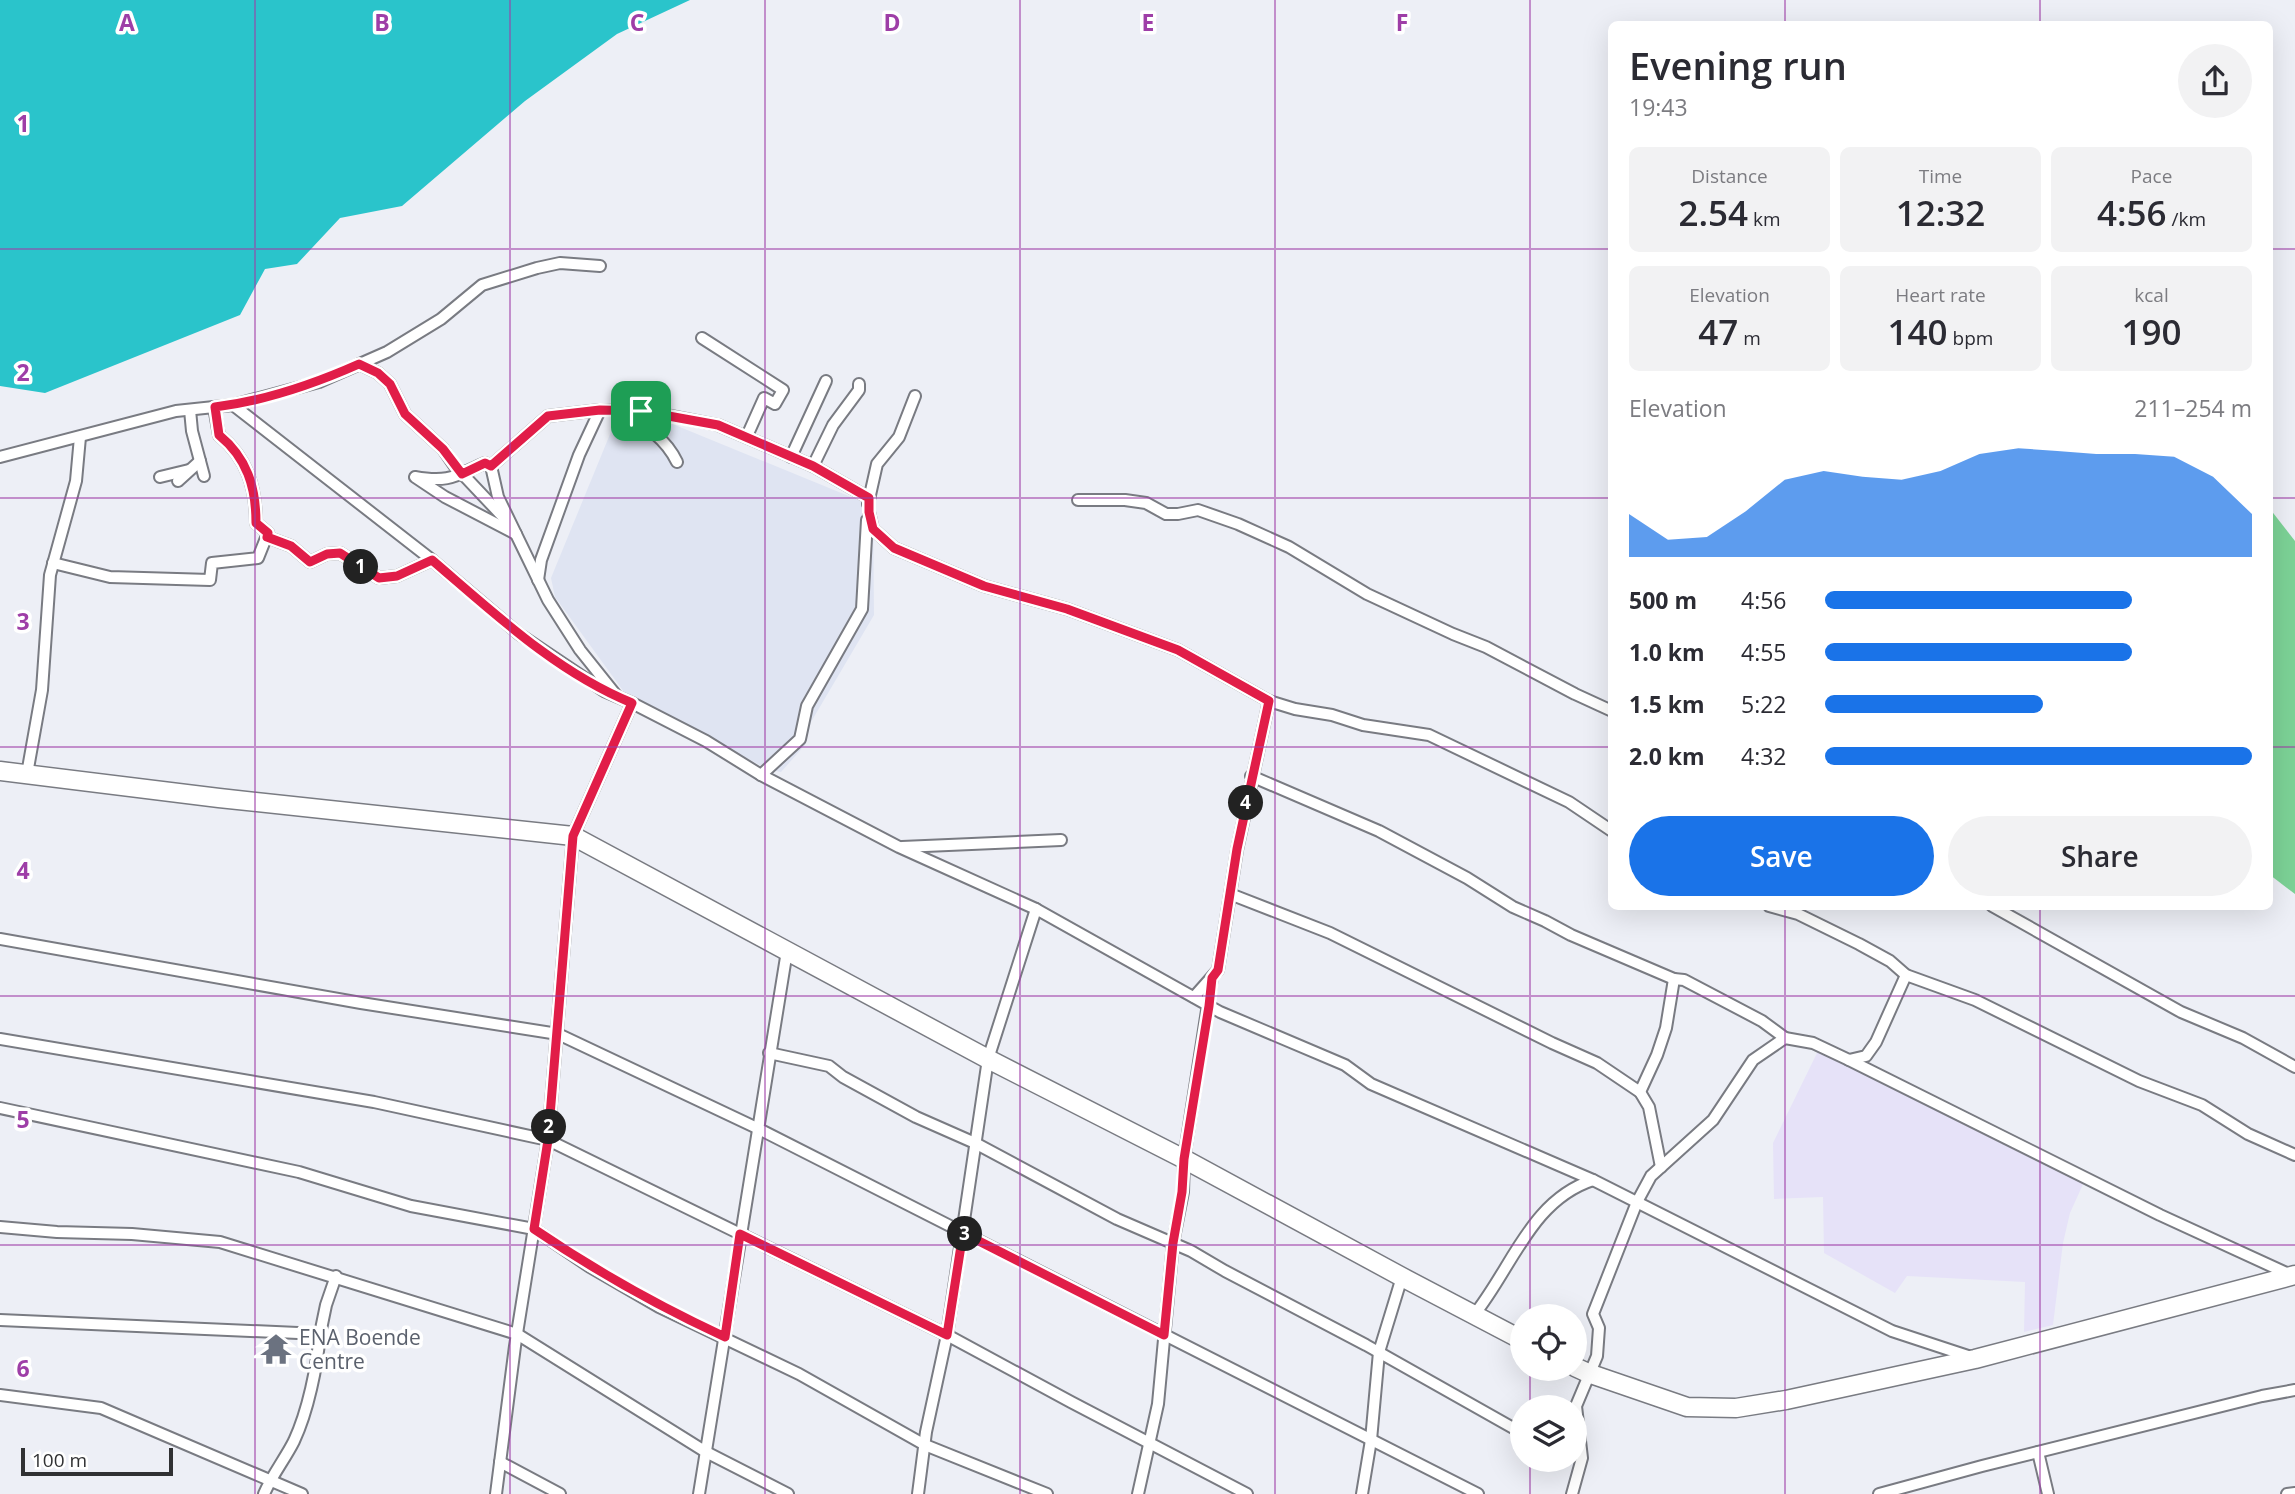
<!DOCTYPE html>
<html lang="en">
<head>
<meta charset="utf-8">
<style>
  :root { --surface:#fff; --page:#f2f2f3; --text:#2b2b33; --muted:#7c7c81; --accent:#1a73e8 }
  body { margin:0; font-family:"Open Sans",sans-serif; background:var(--page); color:var(--text); height:100vh; display:flex; flex-direction:column; font-size:26px; white-space:nowrap }
  * { box-sizing:border-box; margin:0 }
  p { font-size:23px; color:var(--muted) }
  .icon { flex:none; width:38px; height:38px; fill:none; stroke:currentColor; stroke-width:2; stroke-linecap:round; stroke-linejoin:round }
  .map { position:relative; flex:1; overflow:hidden }
  .drawer { position:absolute; left:1608px; top:21px; width:665px; height:889px; display:flex; flex-direction:column; background:var(--surface); border-radius:10px; box-shadow:0 7px 28px #0002 }
  .drawer>* { flex:none }
  .controls { position:absolute; left:1510px; top:1304px; display:grid; gap:14px }
  .controls a { display:grid; place-items:center; width:77px; height:77px; border-radius:50%; background:var(--surface); box-shadow:0 7px 28px #0002; font-size:35px }
  .scale { position:absolute; left:21px; bottom:18px; width:152px; box-sizing:border-box; padding-left:7px; border:4px solid #303133; border-top:0; font-size:19px; line-height:24px; white-space:nowrap; color:#303133; -webkit-text-stroke:5px #fff; paint-order:stroke }
  .pin { position:absolute; display:grid; place-items:center; width:60px; height:60px; color:#fff; margin:-30px; border-radius:14px; box-shadow:0 4px 10px #0006 }
  .km { position:absolute; width:35px; height:35px; margin:-18px; border-radius:50%; background:#222; color:#fff; font-size:19px; line-height:35px; text-align:center }
  .round { display:grid; place-items:center; flex:none; width:74px; height:74px; border-radius:37px; background:var(--page) }
  .summary { display:flex; align-items:center; justify-content:space-between; height:119px; padding:0 21px }
  h1 { font-size:38px; font-weight:600; line-height:52px }
  .metrics { display:grid; grid-template-columns:repeat(3,1fr); gap:10px; height:119px; padding:7px 21px }
  .metrics div { display:grid; align-content:center; border-radius:10px; background:var(--page); text-align:center }
  .metrics b { font-size:35px; font-weight:600 }
  .metrics small { font-size:19px; font-weight:400 }
  .metrics p { font-size:19px }
  .chart { height:196px; padding:14px 21px }
  .chart p { display:flex; justify-content:space-between }
  .chart svg { width:100%; height:126px; margin-top:7px; fill:var(--accent); opacity:.7 }
  .button { display:flex; gap:14px; margin-top:auto; padding:14px 21px }
  .button a { flex:1; height:80px; border-radius:42px; background:var(--accent); color:#fff; font-size:28px; font-weight:600; line-height:80px; text-align:center }
  .button a+a { background:var(--page); color:var(--text) }
  ul { padding:0 21px; list-style:none; font-size:23px }
  li { display:grid; grid-template-columns:112px 84px 1fr; align-items:center; height:52px }
  li i { height:18px; border-radius:9px; background:var(--accent) }
  .map>svg:first-child { display:block }
</style>
</head>
<body>
<div class="map">
<svg width="2295" height="1494" viewBox="0 0 2295 1494">
  <rect width="100%" height="100%" fill="#edeff6"/>
  <!-- built -->
  <polygon fill="#dfe4f2" points="653,416 873,506 874,615 811,722 805,745 781,772 767,769 624,692 555,597 551,578 615,422"/>
  <!-- education -->
  <polygon fill="#e6e2f8" points="1818,1051 2084,1182 2070,1213 2063,1243 2053,1325 2024,1332 2025,1282 1907,1276 1895,1293 1824,1253 1823,1197 1774,1199 1773,1143"/>
  <!-- forest -->
  <polygon fill="#7cd296" points="2270,509 2295,541 2295,894 2270,875"/>
  <!-- water -->
  <polygon fill="#2ac4cb" points="0,0 690,0 617,34 525,101 402,206 340,218 297,264 265,269 240,315 45,393 0,386"/>
  <g fill="none" stroke-linecap="round" stroke-linejoin="round">
    <defs>
      <g id="minor">
        <polyline points="702,338 783,390 775,404 764,398 747,436"/>
        <polyline points="359,364 378,373 390,384 405,414 443,449 454,465 505,519"/>
        <polyline points="233,405 432,560 519,634 604,691 632,703 706,741 761,775 899,847 1036,909 1220,1012 1345,1065 1371,1084 1593,1180 1892,1331 1971,1357"/>
        <polyline points="190,410 192,431 204,476"/>
        <path d="M621,411C644,425 665,437 677,462"/>
        <polyline points="0,457 176,411 233,405 319,382 387,352 441,319 482,285 537,268 560,263 600,266"/>
        <polyline points="791,457 826,381"/>
        <path d="M491,466L485,463C455,476 449,483 415,477L445,497L516,534"/>
        <polyline points="813,466 833,425 859,390 859,384"/>
        <polyline points="160,477 189,470"/>
        <polyline points="178,481 200,461"/>
        <polyline points="1078,500 1125,500 1146,503 1166,514 1178,514 1198,510 1238,524 1289,547 1367,594 1453,634 1486,647 1575,694 1612,711"/>
        <polyline points="868,504 877,464 899,437 915,396"/>
        <polyline points="267,537 291,546 310,562 327,554 340,553 379,578 397,576 432,560"/>
        <path d="M53,563L110,577L210,580L212,563L258,558L268,533L256,523C256,487 247,458 219,435L214,407"/>
        <polyline points="538,580 541,560 579,455 600,410"/>
        <polyline points="616,695 580,650 548,600 498,497 491,466 548,416 600,410 641,410 718,425 813,466 869,498 869,512 873,529 894,548 984,586 1067,609 1178,650 1269,701 1295,709 1332,715 1363,725 1429,735 1569,802 1612,831"/>
        <polyline points="27,774 42,690 50,575 76,481 80,437"/>
        <polyline points="761,775 800,739 807,706 862,609 867,520"/>
        <polyline points="1251,776 1379,831 1467,878 1513,907 1545,921 1571,935 1674,979"/>
        <polyline points="902,847 1061,840"/>
        <polyline points="1230,894 1330,933 1552,1043 1597,1063 1640,1092 1649,1107 1661,1167"/>
        <polyline points="1769,906 1798,914 1859,944 1890,961 1906,975 1975,1000 2139,1081 2202,1105 2248,1134 2295,1155"/>
        <polyline points="1992,906 2181,1012 2243,1038 2295,1067"/>
        <polyline points="0,939 361,1003 558,1034 759,1129 1478,1494"/>
        <polyline points="1194,997 1218,970 1237,850 1269,701"/>
        <polyline points="0,1039 374,1102 548,1140 947,1335 1071,1402 1247,1494"/>
        <polyline points="769,1053 829,1066 843,1077 916,1117 975,1143 1117,1219 1191,1251 1225,1271 1366,1345 1522,1433"/>
        <polyline points="1849,1060 2160,1215 2293,1276"/>
        <polyline points="1640,1092 1657,1055 1666,1028 1674,979 1684,980 1762,1021 1785,1038"/>
        <polyline points="0,1108 299,1172 411,1206 534,1229 590,1267 659,1307 799,1374 925,1445 1047,1494"/>
        <polyline points="0,1227 57,1232 132,1234 220,1242 517,1334 706,1452 788,1494"/>
        <path d="M1474,1315C1512,1268 1531,1200 1593,1180"/>
        <polyline points="0,1320 320,1334 326,1305 336,1276"/>
        <polyline points="0,1395 101,1408 302,1494"/>
        <polyline points="2038,1452 2048,1494"/>
        <polyline points="500,1462 560,1494"/>
        <path d="M264,1494C272,1475 285,1459 294,1441C308,1411 317,1367 320,1334"/>
        <polyline points="496,1494 515,1346 548,1140 573,836 632,703"/>
        <polyline points="699,1494 787,951"/>
        <polyline points="918,1494 926,1432 947,1335 988,1059 1036,909"/>
        <polyline points="1138,1494 1158,1404 1173,1243 1183,1192 1184,1159 1212,978"/>
        <polyline points="1362,1494 1371,1440 1379,1352 1402,1277"/>
        <polyline points="1572,1494 1582,1458 1576,1406 1597,1356 1599,1328 1593,1314 1637,1202 1651,1176 1713,1120 1753,1060 1785,1038 1813,1043 1849,1060 1866,1056 1876,1042 1906,975"/>
        <polyline points="1879,1494 1982,1466 2262,1396 2295,1390"/>
        <polyline points="2287,1494 2295,1493"/>
      </g>
      <g id="primary">
        <polyline points="0,771 219,798 573,836 988,1059 1184,1159 1402,1277 1522,1340"/>
        <polyline points="1575,1367 1588,1373 1687,1407 1736,1408 1786,1400 1975,1359 2295,1275"/>
      </g>
    </defs>
    <!-- minor casing -->
    <use href="#minor" stroke="#797b82" stroke-width="14"/>
    <!-- primary casing -->
    <use href="#primary" stroke="#797b82" stroke-width="21"/>
    <!-- minor -->
    <use href="#minor" stroke="#fff" stroke-width="10"/>
    <!-- primary -->
    <use href="#primary" stroke="#fff" stroke-width="18"/>
  </g>
  <g fill="none" stroke-linecap="round" stroke-linejoin="round">
    <defs>
      <path id="route" d="M359,364L378,373L390,384L405,414L443,449L462,474L485,463L491,466L548,416L600,410L641,411L718,425L813,466L869,498V512L873,529L894,548L984,586L1067,609L1178,650L1269,701L1237,849L1218,970L1212,978L1209,1006L1184,1159L1182,1192L1173,1243L1164,1335L963,1233L947,1335L740,1234L725,1337C656,1305 597,1272 534,1229L548,1140L573,836L632,703C556,672 494,613 432,560L397,576L379,578L340,553L327,554L310,562L291,546L267,537L268,533L256,523C256,487 247,458 219,435L215,407C264,401 314,384 359,364Z"/>
    </defs>
    <!-- route casing -->
    <use href="#route" stroke="#fff" stroke-width="14"/>
    <!-- route -->
    <use href="#route" stroke="#e11d48" stroke-width="9"/>
  </g>
  <!-- grid -->
  <path fill="none" stroke="#9e3ea7" stroke-width="2" stroke-opacity="0.55" d="M255,0V1494M510,0V1494M765,0V1494M1020,0V1494M1275,0V1494M1530,0V1316M1785,0V24M2040,0V24M0,249H1612M2270,249H2295M0,498H1612M2270,498H2295M0,747H1612M2270,747H2295M1785,906V1494M2040,906V1494M0,996H2295M0,1245H2295M1530,1368V1407M1530,1460V1494"/>
  <!-- icons -->
  <defs>
    <symbol id="temple-bare" viewBox="-9 -9 18 18"><path d="M0-6L5-2H3V0L6.5 2.5H4V6H1.5V3h-3V6H-4V2.5H-6.5L-3 0V-2H-5Z" fill="#6b7280" stroke="#fff" stroke-width="2.5" paint-order="stroke"/></symbol>
  </defs>
  <g fill-rule="evenodd">
    <use href="#temple-bare" x="254" y="1327" width="44" height="44"/>
  </g>
  <g text-anchor="middle" dominant-baseline="central" stroke-width="7" stroke-linejoin="round" paint-order="stroke">
    <!-- worship labels -->
    <g font-size="21" fill="#5b616d" stroke="#fff" text-anchor="start">
      <text x="299" y="1337">ENA Boende<tspan x="299" dy="24">Centre</tspan></text>
    </g>
  </g>
  <g font-size="23" text-anchor="middle" font-weight="bold" fill="#9e3ea7" stroke="#fff" stroke-width="7" stroke-linejoin="round" paint-order="stroke">
    <text x="127" y="31">A</text>
    <text x="382" y="31">B</text>
    <text x="637" y="31">C</text>
    <text x="892" y="31">D</text>
    <text x="1148" y="31">E</text>
    <text x="1402" y="31">F</text>
    <text x="23" y="132">1</text>
    <text x="23" y="381">2</text>
    <text x="23" y="630">3</text>
    <text x="23" y="879">4</text>
    <text x="23" y="1128">5</text>
    <text x="23" y="1377">6</text>
  </g>
</svg>
<div class="controls">
<a><svg class="icon" aria-label="locate" viewBox="0 0 24 24"><circle cx="12" cy="12" r="6"/><path d="M12 2v4M12 18v4M2 12h4M18 12h4"/></svg></a>
<a><svg class="icon" aria-label="layers" viewBox="0 0 24 24"><path d="M12 4l9 5-9 5-9-5zM3 14l9 5 9-5"/></svg></a>
</div>
<div class="scale">100 m</div>
<div class="pin" style="left:641px;top:411px;background:#1e9e55"><svg class="icon" aria-label="arrive" viewBox="0 0 24 24"><path d="M6 21V4h12l-3 4 3 4H6"/></svg></div>
<b class="km" style="left:361px;top:567px">1</b>
<b class="km" style="left:549px;top:1127px">2</b>
<b class="km" style="left:965px;top:1234px">3</b>
<b class="km" style="left:1246px;top:803px">4</b>
<section class="drawer">
<div class="summary"><div><h1>Evening run</h1><p>19:43</p></div><a class="round"><svg class="icon" aria-label="share" viewBox="0 0 24 24"><path d="M12 15V3M7 8l5-5 5 5M5 13v7h14v-7"/></svg></a></div>
<div class="metrics">
<div><p>Distance</p><b>2.54<small> km</small></b></div>
<div><p>Time</p><b>12:32</b></div>
<div><p>Pace</p><b>4:56<small> /km</small></b></div>
</div>
<div class="metrics">
<div><p>Elevation</p><b>47<small> m</small></b></div>
<div><p>Heart rate</p><b>140<small> bpm</small></b></div>
<div><p>kcal</p><b>190</b></div>
</div>
<div class="chart"><p><span>Elevation</span>211–254 m</p>
<svg viewBox="0 0 160 44" preserveAspectRatio="none"><path d="M0 44V29L10 38L20 37L30 28L40 17L50 14L60 16L70 17L80 14L90 8L100 6L110 7L120 8L130 8L140 9L150 16L160 29V44z"/></svg>
</div>
<ul>
<li><b>500 m</b>4:56<i style="width:72%"></i></li>
<li><b>1.0 km</b>4:55<i style="width:72%"></i></li>
<li><b>1.5 km</b>5:22<i style="width:51%"></i></li>
<li><b>2.0 km</b>4:32<i style="width:100%"></i></li>
</ul>
<div class="button"><a>Save</a><a>Share</a></div>
</section>
</div>
</body>
</html>
